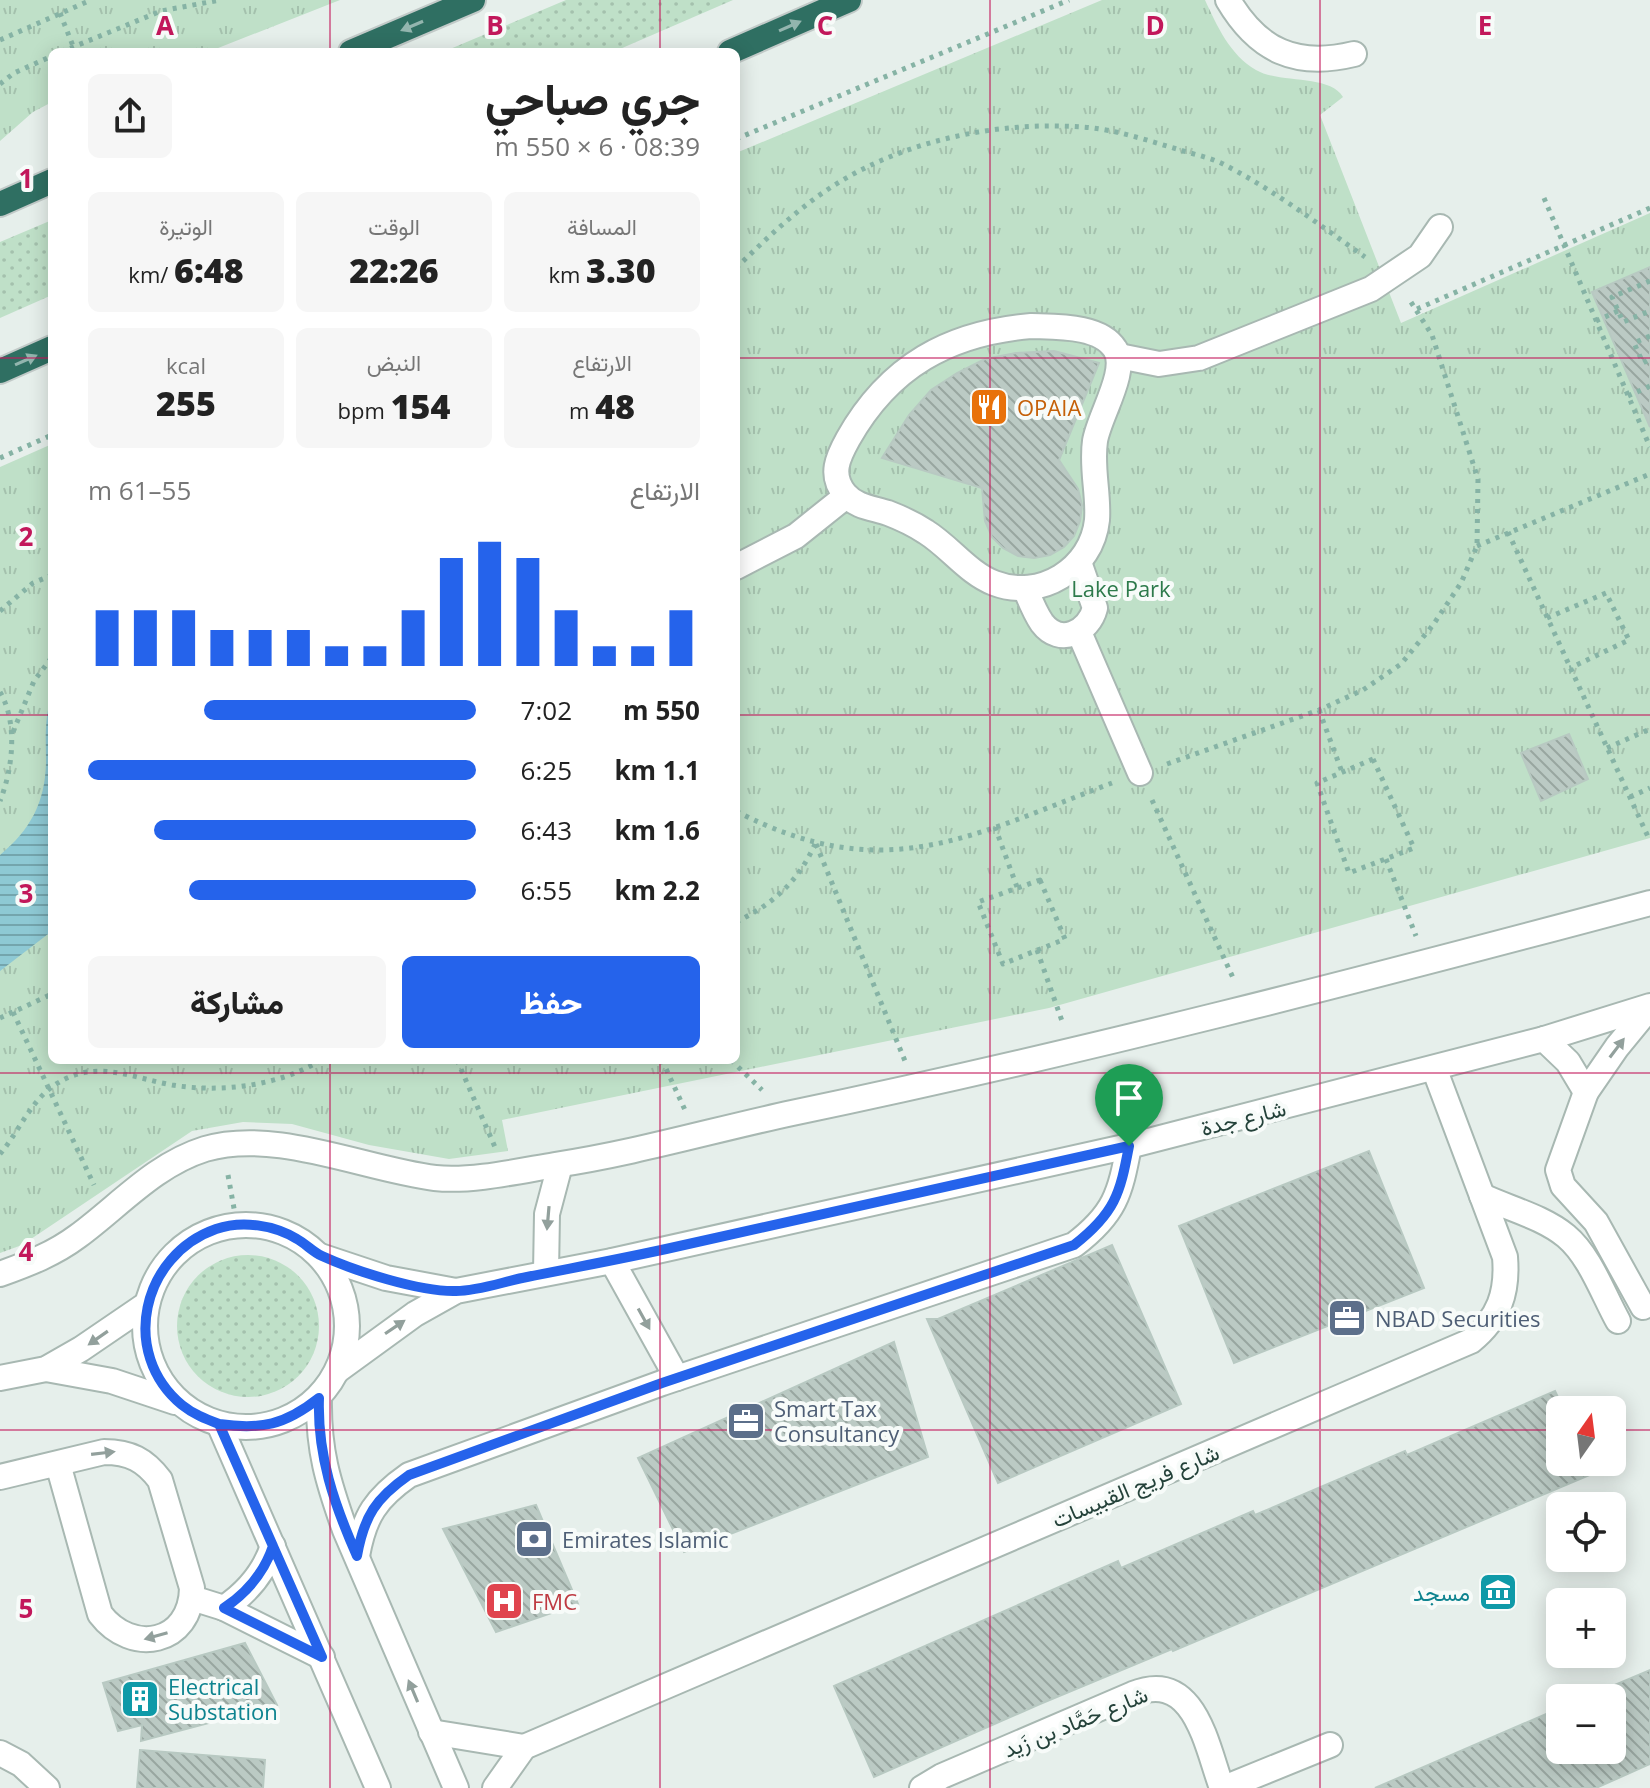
<!DOCTYPE html>
<html lang="ar">
<head>
<meta charset="utf-8">
<style>
  :root { --surface:#fff; --page:#f6f6f6; --text:#222; --muted:#767676; --accent:#2563eb }
  body { margin:0; font-family:"Open Sans",Vazirmatn,sans-serif; background:var(--page); color:var(--text); direction:rtl; height:100vh; display:flex; flex-direction:column; font-size:30px; white-space:nowrap }
  * { box-sizing:border-box; margin:0 }
  p { font-size:26px; color:var(--muted) }
  .icon { flex:none; width:44px; height:44px; fill:none; stroke:currentColor; stroke-width:2; stroke-linecap:round; stroke-linejoin:round }
  .map { position:relative; flex:1; overflow:hidden; direction:ltr }
  .drawer { position:absolute; left:48px; top:48px; width:692px; height:1016px; display:flex; flex-direction:column; background:var(--surface); border-radius:12px; box-shadow:0 4px 20px #0003; direction:rtl }
  .drawer>* { flex:none }
  .needle { width:52px; rotate:14deg }
  .tools { position:absolute; left:1546px; top:1396px; display:grid; gap:16px }
  .tools a { display:grid; place-items:center; width:80px; height:80px; border-radius:12px; background:var(--surface); box-shadow:0 4px 20px #0003; font-size:40px }
  .pin { position:absolute; display:grid; place-items:center; width:68px; height:68px; color:#fff; margin:-82px -34px; border-radius:50% 50% 50% 0; rotate:-45deg; box-shadow:0 0 8px #0007 }
  .pin .icon { rotate:45deg }
  .round { display:grid; place-items:center; flex:none; width:84px; height:84px; border-radius:12px; background:var(--page) }
  .summary { display:flex; align-items:center; justify-content:space-between; height:136px; padding:0 40px }
  h1 { font-size:44px; font-weight:800; line-height:60px }
  .figures { display:grid; grid-template-columns:repeat(3,1fr); gap:12px; height:136px; padding:8px 40px }
  .figures div { display:grid; align-content:center; border-radius:12px; background:var(--page); text-align:center }
  .figures b { font-size:34px; font-weight:800 }
  .figures small { font-size:22px; font-weight:400 }
  .figures p { font-size:22px }
  .chart { height:224px; padding:16px 40px }
  .chart p { display:flex; justify-content:space-between }
  .chart svg { width:100%; height:144px; margin-top:8px; stroke:var(--accent); stroke-width:6 }
  .primary-button { display:flex; gap:16px; margin-top:auto; padding:16px 40px }
  .primary-button a { flex:1; height:92px; border-radius:12px; background:var(--accent); color:#fff; font-size:32px; font-weight:800; line-height:92px; text-align:center }
  .primary-button a+a { background:var(--page); color:var(--text) }
  ul { padding:0 40px; list-style:none; font-size:26px }
  li { display:grid; grid-template-columns:128px 96px 1fr; align-items:center; height:60px }
  li i { height:20px; border-radius:10px; background:var(--accent) }
  .map>svg:first-child { display:block }
</style>
</head>
<body>
<div class="map">
<svg width="1650" height="1788" viewBox="0 0 1650 1788">
  <defs>
    <pattern id="grass-dots" width="8" height="8" patternUnits="userSpaceOnUse" patternTransform="scale(2)"><rect width="8" height="8" fill="#bfe0c8"/><path d="M2 2h.1M6 6h.1" fill="none" stroke="#a4c1ad" stroke-width="1.8" stroke-linecap="round"/></pattern>
    <pattern id="park-tufts" width="24" height="20" patternUnits="userSpaceOnUse" patternTransform="scale(2)"><rect width="24" height="20" fill="#bfe0c8"/><path d="M3 7l-1-3M5 7V3M7 7l1-3M15 17l-1-3M17 17v-4M19 17l1-3" fill="none" stroke="#a4c1ad"/></pattern>
    <pattern id="water-rules" width="6" height="5" patternUnits="userSpaceOnUse" patternTransform="scale(2)"><rect width="6" height="5" fill="#8ec9d4"/><path d="M0 2.5h6" fill="none" stroke="#74a5ad"/></pattern>
    <pattern id="building-back-hatch" width="6" height="6" patternUnits="userSpaceOnUse" patternTransform="scale(2)"><rect width="6" height="6" fill="#bbcac4"/><path d="M-1 5l2 2M0 0l6 6M5-1l2 2" fill="none" stroke="#98a6a0"/></pattern>
  </defs>
  <rect width="100%" height="100%" fill="#e6efeb"/>
  <!-- grass -->
  <g fill="url(#grass-dots)">
    <polygon points="566,0 733,0 613,52 443,52"/>
    <polygon points="52,220 52,295 0,318 0,242"/>
    <circle cx="248" cy="1326" r="71"/>
  </g>
  <!-- park -->
  <g fill="url(#park-tufts)">
    <polygon points="0,0 340,0 208,52 52,52 52,102 33,112 0,141"/>
    <path d="M1102,0H1205C1217,26 1230,55 1256,70C1280,84 1329,74 1343,97L1320,115L1401,323L1650,213V838L1049,1008L502,1120L508,1151L449,1159L369,1145L292,1124L243,1122L192,1131L22,1245L0,1253V467L52,444V1060H736V153Z"/>
  </g>
  <!-- water -->
  <path fill="url(#water-rules)" d="M52,695V931L0,971V855C30,830 45,803 46,763C46,740 44,717 52,695Z"/>
  <!-- building -->
  <g fill="url(#building-back-hatch)" stroke="#b8c9c2" stroke-width="2">
    <polygon points="1650,267 1650,427 1592,292"/>
    <polygon points="1054,351 1099,363 1059,460 1078,489 1082,505 1080,521 1074,536 1064,547 1050,555 1034,558 1018,556 1003,548 992,537 985,521 982,488 882,458 909,415 931,390 957,373 985,359 1016,353"/>
    <polygon points="1569,734 1588,779 1541,801 1521,753"/>
    <polygon points="1369,1151 1424,1288 1234,1363 1179,1226"/>
    <polygon points="1112,1245 1181,1404 998,1483 927,1319 938,1319"/>
    <polygon points="894,1342 928,1457 684,1552 638,1458"/>
    <polygon points="1555,1391 1564,1410 1560,1410 1560,1462 1587,1462 1592,1474 1173,1651 1172,1649 1040,1704 874,1777 834,1686 1118,1561 1121,1568 1253,1511 1255,1515 1405,1451 1407,1455"/>
    <polygon points="536,1505 578,1604 496,1632 443,1529"/>
    <polygon points="245,1643 277,1705 141,1741 142,1725 118,1731 103,1683"/>
    <polygon points="1650,1670 1650,1764 1596,1788 1375,1788 1560,1708 1560,1750 1612,1750 1612,1698 1584,1698"/>
    <polygon points="140,1750 265,1760 263,1788 137,1788"/>
  </g>
  <g fill="none" stroke-linecap="round" stroke-linejoin="round">
    <defs>
      <g id="minor">
        <path d="M1228,0C1258,51 1296,68 1354,54"/>
        <path d="M1031,326C1056,327 1100,325 1115,349C1129,370 1099,416 1095,441C1091,468 1099,494 1097,520C1092,569 1040,601 994,583C968,573 950,547 926,532C914,524 901,518 888,513C873,508 856,507 845,494C829,475 838,457 848,439C889,366 949,333 1031,326Z"/>
        <polyline points="1119,356 1159,364 1199,358 1371,289 1420,256 1440,227"/>
        <polyline points="736,567 796,536 846,496"/>
        <path d="M1025,588C1030,600 1035,613 1042,623C1060,647 1089,632 1095,608L1079,562"/>
        <polyline points="1079,632 1140,773"/>
        <polyline points="1544,1039 1568,1062 1586,1092"/>
        <path d="M1482,1196C1510,1209 1543,1217 1566,1236C1590,1256 1603,1294 1618,1321"/>
        <circle cx="246" cy="1326" r="101"/>
        <polyline points="320,1256 386,1278 456,1291"/>
        <polyline points="612,1261 677,1378"/>
        <polyline points="546,1273 547,1214 560,1165"/>
        <path d="M0,1274C28,1264 54,1254 78,1236C119,1206 154,1165 205,1149C275,1128 364,1169 435,1178C471,1182 519,1171 555,1165C635,1153 713,1130 792,1113C1080,1053 1365,979 1650,903"/>
        <polyline points="1643,1307 1596,1222 1563,1186 1558,1170 1586,1092 1617,1047 1650,1007"/>
        <polyline points="46,1369 112,1381 175,1402"/>
        <polyline points="338,1370 415,1314 456,1291 612,1261 1129,1146 1544,1039 1650,1006"/>
        <polyline points="0,1378 46,1369 81,1349 147,1304"/>
        <path d="M319,1398C318,1450 328,1482 345,1530L456,1788"/>
        <polyline points="219,1424 378,1788"/>
        <path d="M0,1477L104,1452C130,1452 145,1460 160,1480L192,1588C191,1644 132,1656 100,1614L58,1464"/>
        <path d="M357,1556C364,1516 376,1498 409,1475L662,1383L1074,1245C1115,1214 1120,1194 1129,1146"/>
        <polyline points="192,1598 224,1608 322,1657"/>
        <path d="M224,1608C248,1592 264,1573 273,1546"/>
        <polyline points="431,1732 524,1747"/>
        <polyline points="0,1753 21,1764 47,1788"/>
        <path d="M495,1788L524,1747L1471,1341C1499,1318 1508,1293 1505,1257L1434,1068"/>
        <path d="M922,1788L942,1776L1133,1694C1195,1669 1206,1745 1222,1788"/>
        <polyline points="1224,1788 1330,1745"/>
      </g>
      <g id="highway">
        <polyline points="351,52 473,0"/>
        <polyline points="730,52 849,0"/>
        <polyline points="0,204 52,181"/>
        <polyline points="0,371 52,348"/>
      </g>
    </defs>
    <!-- minor casing -->
    <use href="#minor" stroke="#a8b8b2" stroke-width="28"/>
    <!-- highway casing -->
    <use href="#highway" stroke="#c2cac8" stroke-width="28"/>
    <!-- path -->
    <g stroke="#86b3a5" stroke-width="5" stroke-dasharray="4 6" stroke-linecap="butt">
      <polyline points="60,13 73,46"/>
      <polyline points="0,40 91,0"/>
      <polyline points="61,52 161,11 220,0"/>
      <polyline points="0,84 14,73 52,56"/>
      <polyline points="736,139 1069,0"/>
      <polyline points="1544,198 1650,447"/>
      <path d="M736,268C766,239 797,209 833,186C905,140 998,121 1082,127C1114,129 1146,140 1177,149C1192,154 1209,157 1223,164C1274,190 1318,224 1365,257"/>
      <polyline points="1650,281 1612,297 1623,322 1650,311"/>
      <polyline points="1417,309 1650,208"/>
      <polyline points="1596,321 1618,311"/>
      <polyline points="1650,336 1634,343 1643,363 1650,359"/>
      <polyline points="1628,396 1650,386"/>
      <polyline points="0,458 52,435"/>
      <polyline points="1508,532 1650,841"/>
      <polyline points="1477,546 1650,474"/>
      <polyline points="0,611 33,583 52,575"/>
      <polyline points="1547,618 1606,593 1629,640 1570,668"/>
      <path d="M0,692C18,723 13,768 0,801"/>
      <polyline points="1319,710 1342,772"/>
      <polyline points="13,732 34,681 52,657"/>
      <polyline points="1607,748 1650,729"/>
      <polygon points="1373,759 1414,848 1349,873 1317,783"/>
      <polyline points="1167,764 1319,710 1363,690 1401,664 1433,625 1461,583 1477,546 1478,479 1432,335 1409,299"/>
      <polyline points="1630,797 1650,788"/>
      <polyline points="1152,800 1234,980"/>
      <path d="M736,811C883,888 971,836 1112,783"/>
      <polyline points="995,827 1017,887"/>
      <polyline points="816,844 905,1061"/>
      <polyline points="1386,859 1416,936"/>
      <polygon points="1040,880 1065,939 1003,964 978,902"/>
      <path d="M736,922C773,904 798,882 815,844"/>
      <polyline points="1037,950 1062,1021"/>
      <polyline points="13,1012 94,1185"/>
      <polyline points="0,1018 52,994"/>
      <polyline points="457,1060 495,1147"/>
      <polyline points="662,1060 685,1110"/>
      <polyline points="731,1060 762,1090"/>
      <path d="M0,1154C17,1134 28,1107 48,1090C90,1056 128,1077 172,1085C221,1093 279,1086 321,1060"/>
      <polyline points="228,1175 237,1225"/>
    </g>
    <!-- minor -->
    <use href="#minor" stroke="#fff" stroke-width="24"/>
    <!-- highway -->
    <use href="#highway" stroke="#2f6f62" stroke-width="24"/>
  </g>
  <!-- one-way arrows -->
  <defs><path id="oneway-solid" d="M-6-.8H1V-3.2L6.5 0L1 3.2V.8H-6Z" transform="scale(2)"/></defs>
  <g fill="#93b5ae">
    <use href="#oneway-solid" transform="translate(412 26) rotate(157)"/>
    <use href="#oneway-solid" transform="translate(790 26) rotate(-24)"/>
    <use href="#oneway-solid" transform="translate(26 360) rotate(-24)"/>
  </g>
  <g fill="#92a09c">
    <use href="#oneway-solid" transform="translate(1617 1048) rotate(-53)"/>
    <use href="#oneway-solid" transform="translate(548 1218) rotate(95)"/>
    <use href="#oneway-solid" transform="translate(644 1319) rotate(61)"/>
    <use href="#oneway-solid" transform="translate(395 1327) rotate(-34)"/>
    <use href="#oneway-solid" transform="translate(98 1338) rotate(145)"/>
    <use href="#oneway-solid" transform="translate(103 1453) rotate(-7)"/>
    <use href="#oneway-solid" transform="translate(156 1636) rotate(164)"/>
    <use href="#oneway-solid" transform="translate(413 1691) rotate(-113)"/>
  </g>
  <g fill="none" stroke-linecap="round" stroke-linejoin="round">
    <defs>
      <path id="route" d="M1129,1146C978,1179 827,1213 675,1247C626,1258 577,1267 527,1277C505,1281 479,1291 456,1291C420,1292 355,1271 322,1256C313,1252 306,1244 297,1239C274,1225 242,1220 216,1229C142,1255 119,1353 182,1405C193,1414 206,1419 219,1424L322,1657L224,1608C248,1592 264,1573 273,1546L219,1424C261,1430 285,1425 319,1398C317,1455 334,1504 357,1556C364,1516 376,1498 409,1475L662,1383L1074,1245C1115,1213 1120,1194 1129,1146"/>
    </defs>
    <!-- route casing -->
    <use href="#route" stroke="#fff" stroke-width="16"/>
    <!-- route -->
    <use href="#route" stroke="#2563eb" stroke-width="10"/>
  </g>
  <!-- grid -->
  <path fill="none" stroke="#c2185b" stroke-width="2" stroke-opacity="0.55" d="M330,0V52M660,0V52M990,0V1788M1320,0V1788M0,358H52M736,358H1650M0,715H52M736,715H1650M330,1060V1788M660,1060V1788M0,1073H1650M0,1430H1560M1612,1430H1650"/>
  <!-- icons -->
  <defs>
    <symbol id="restaurant-square" viewBox="-11 -11 22 22"><rect x="-9" y="-9" width="18" height="18" rx="4" fill="#e8710a" stroke="#f7fbf9"/><path d="M-5-6h1v4h1v-4h1v4h1v-4h1v5L-1.5 .5V6h-2V.5L-5-1ZM5-6V6H3V1.5H1.5Q1.5-4 5-6Z" fill="#fff"/></symbol>
    <symbol id="office-square" viewBox="-11 -11 22 22"><rect x="-9" y="-9" width="18" height="18" rx="4" fill="#5c6f8a" stroke="#f7fbf9"/><path d="M-6-3h4V-5.5h4V-3h4V5H-6ZM-1-4.5V-3h2v-1.5ZM-6 0V1H6V0Z" fill="#fff"/></symbol>
    <symbol id="bank-square" viewBox="-11 -11 22 22"><rect x="-9" y="-9" width="18" height="18" rx="4" fill="#5c6f8a" stroke="#f7fbf9"/><path d="M-6-4H6V4H-6ZM0-2.3a2.3 2.3 0 1 0 0 4.6a2.3 2.3 0 1 0 0-4.6Z" fill="#fff"/></symbol>
    <symbol id="museum-square" viewBox="-11 -11 22 22"><rect x="-9" y="-9" width="18" height="18" rx="4" fill="#0f9aa8" stroke="#f7fbf9"/><path d="M0-6L6-3V-2H-6V-3ZM-5-1h2V3h-2ZM-1-1h2V3h-2ZM3-1h2V3H3ZM-6 4H6V6H-6Z" fill="#fff"/></symbol>
    <symbol id="hospital-square" viewBox="-11 -11 22 22"><rect x="-9" y="-9" width="18" height="18" rx="4" fill="#e0444e" stroke="#f7fbf9"/><path d="M-5-5h3v3.5h4V-5h3V5h-3V1.5h-4V5h-3Z" fill="#fff"/></symbol>
    <symbol id="building-square" viewBox="-11 -11 22 22"><rect x="-9" y="-9" width="18" height="18" rx="4" fill="#0f9aa8" stroke="#f7fbf9"/><path d="M-4-6H4V6H1V3H-1V6H-4ZM-2.5-4.3h1.7v1.8h-1.7ZM.8-4.3h1.7v1.8H.8ZM-2.5-1h1.7V.8h-1.7ZM.8-1h1.7V.8H.8Z" fill="#fff"/></symbol>
  </defs>
  <g fill-rule="evenodd">
    <use href="#restaurant-square" x="967" y="385" width="44" height="44"/>
    <use href="#office-square" x="1325" y="1296" width="44" height="44"/>
    <use href="#office-square" x="724" y="1399" width="44" height="44"/>
    <use href="#bank-square" x="512" y="1517" width="44" height="44"/>
    <use href="#museum-square" x="1476" y="1570" width="44" height="44"/>
    <use href="#hospital-square" x="482" y="1579" width="44" height="44"/>
    <use href="#building-square" x="118" y="1677" width="44" height="44"/>
  </g>
  <g text-anchor="middle" dominant-baseline="central" stroke-width="8" stroke-linejoin="round" paint-order="stroke">
    <!-- food labels -->
    <g font-size="22" fill="#c56008" stroke="#f7fbf9" text-anchor="start">
      <text x="1017" y="407">OPAIA</text>
    </g>
    <!-- park labels -->
    <g font-size="22" fill="#2d7a4b" stroke="#f7fbf9">
      <text x="1121" y="588">Lake Park</text>
    </g>
    <!-- street labels -->
    <g font-size="22" fill="#24423a" stroke="#f7fbf9">
      <text transform="translate(1243 1117) rotate(-14)">شارع جدة</text>
      <text transform="translate(1135 1485) rotate(-23)">شارع فريج القبيسات</text>
      <text transform="translate(1075 1721) rotate(-22)">شارع حَمَّاد بن زَيد</text>
    </g>
    <!-- service labels -->
    <g font-size="22" fill="#4e5e75" stroke="#f7fbf9" text-anchor="start">
      <text x="1375" y="1318">NBAD Securities</text>
      <text x="774" y="1408">Smart Tax<tspan x="774" dy="25">Consultancy</tspan></text>
      <text x="562" y="1539">Emirates Islamic</text>
    </g>
    <!-- culture labels -->
    <g font-size="22" fill="#0d838f" stroke="#f7fbf9" text-anchor="end">
      <text x="1470" y="1592">مسجد</text>
      <text x="168" y="1686" text-anchor="start">Electrical<tspan x="168" dy="25">Substation</tspan></text>
    </g>
    <!-- health labels -->
    <g font-size="22" fill="#be3a42" stroke="#f7fbf9" text-anchor="start">
      <text x="532" y="1601">FMC</text>
    </g>
  </g>
  <g font-size="26" text-anchor="middle" font-weight="bold" fill="#c2185b" stroke="#f7fbf9" stroke-width="8" stroke-linejoin="round" paint-order="stroke">
    <text x="165" y="35">A</text>
    <text x="495" y="35">B</text>
    <text x="825" y="35">C</text>
    <text x="1155" y="35">D</text>
    <text x="1485" y="35">E</text>
    <text x="26" y="188">1</text>
    <text x="26" y="546">2</text>
    <text x="26" y="903">3</text>
    <text x="26" y="1261">4</text>
    <text x="26" y="1618">5</text>
  </g>
</svg>
<div class="tools">
<a><svg class="needle" viewBox="-14 -14 28 28"><path d="M0-13l5 13h-10z" fill="#e53935"/><path d="M0 13l5-13h-10z" fill="#767676"/></svg></a>
<a><svg class="icon" aria-label="locate" viewBox="0 0 24 24"><circle cx="12" cy="12" r="6"/><path d="M12 2v4M12 18v4M2 12h4M18 12h4"/></svg></a>
<a>+</a>
<a>−</a>
</div>
<div class="pin" style="left:1129px;top:1146px;background:#1e9e55"><svg class="icon" aria-label="arrive" viewBox="0 0 24 24"><path d="M6 21V4h12l-3 4 3 4H6"/></svg></div>
<section class="drawer">
<div class="summary"><div><h1>جري صباحي</h1><p>08:39 · 6 × 550 m</p></div><a class="round"><svg class="icon" aria-label="share" viewBox="0 0 24 24"><path d="M12 15V3M7 8l5-5 5 5M5 13v7h14v-7"/></svg></a></div>
<div class="figures">
<div><p>المسافة</p><b>3.30<small> km</small></b></div>
<div><p>الوقت</p><b>22:26</b></div>
<div><p>الوتيرة</p><b>6:48<small> /km</small></b></div>
</div>
<div class="figures">
<div><p>الارتفاع</p><b>48<small> m</small></b></div>
<div><p>النبض</p><b>154<small> bpm</small></b></div>
<div><p>kcal</p><b>255</b></div>
</div>
<div class="chart"><p><span>الارتفاع</span>55–61 m</p>
<svg viewBox="0 0 160 44" preserveAspectRatio="none"><path d="M5 44V27M15 44V27M25 44V27M35 44V33M45 44V33M55 44V33M65 44V38M75 44V38M85 44V27M95 44V11M105 44V6M115 44V11M125 44V27M135 44V38M145 44V38M155 44V27"/></svg>
</div>
<ul>
<li><b>550 m</b>7:02<i style="width:70%"></i></li>
<li><b>1.1 km</b>6:25<i style="width:100%"></i></li>
<li><b>1.6 km</b>6:43<i style="width:83%"></i></li>
<li><b>2.2 km</b>6:55<i style="width:74%"></i></li>
</ul>
<div class="primary-button"><a>حفظ</a><a>مشاركة</a></div>
</section>
</div>
</body>
</html>
